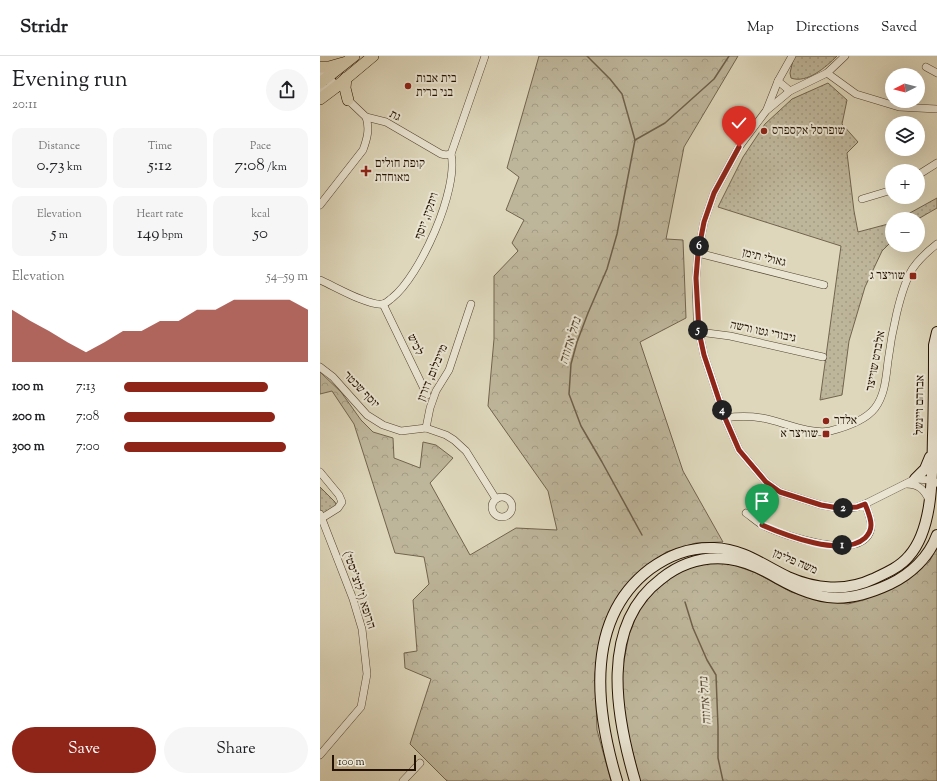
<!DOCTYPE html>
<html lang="en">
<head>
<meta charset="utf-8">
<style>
  :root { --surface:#fff; --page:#f6f6f6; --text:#202124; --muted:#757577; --line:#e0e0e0; --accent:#8f2418 }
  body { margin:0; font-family:"Sorts Mill Goudy","Frank Ruhl Libre",serif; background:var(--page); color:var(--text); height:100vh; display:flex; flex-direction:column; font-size:15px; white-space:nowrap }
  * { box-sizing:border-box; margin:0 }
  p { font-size:13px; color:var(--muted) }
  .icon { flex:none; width:22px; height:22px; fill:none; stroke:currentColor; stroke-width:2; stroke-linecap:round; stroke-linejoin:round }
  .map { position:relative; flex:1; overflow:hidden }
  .sheet { display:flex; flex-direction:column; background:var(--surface); width:320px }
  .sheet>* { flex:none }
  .needle { width:26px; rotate:264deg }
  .buttons { position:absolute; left:565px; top:12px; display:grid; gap:8px }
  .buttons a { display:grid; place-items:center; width:40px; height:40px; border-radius:50%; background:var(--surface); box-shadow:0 4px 16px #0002; font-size:20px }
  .scale { position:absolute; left:12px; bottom:10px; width:84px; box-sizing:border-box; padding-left:4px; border:2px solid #241200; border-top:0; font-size:11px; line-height:14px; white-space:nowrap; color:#241200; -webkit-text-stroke:3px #eae5d3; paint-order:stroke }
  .pin { position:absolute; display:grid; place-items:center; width:34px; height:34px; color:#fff; margin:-41px -17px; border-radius:50% 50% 50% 0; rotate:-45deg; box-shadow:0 0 4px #0007 }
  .pin .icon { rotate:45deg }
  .km { position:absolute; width:20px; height:20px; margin:-10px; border-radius:50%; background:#222; color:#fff; font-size:11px; line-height:20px; text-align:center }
  .round { display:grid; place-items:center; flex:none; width:42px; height:42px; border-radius:21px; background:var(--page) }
  .summary { display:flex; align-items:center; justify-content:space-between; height:68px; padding:0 12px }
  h1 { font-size:22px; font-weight:600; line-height:30px }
  .stats { display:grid; grid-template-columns:repeat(3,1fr); gap:6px; height:68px; padding:4px 12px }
  .stats div { display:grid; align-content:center; border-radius:10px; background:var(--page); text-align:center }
  .stats b { font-size:17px; font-weight:600 }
  .stats small { font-size:11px; font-weight:400 }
  .stats p { font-size:11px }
  .chart { height:112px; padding:8px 12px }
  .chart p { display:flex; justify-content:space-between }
  .chart svg { width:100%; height:72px; margin-top:4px; fill:var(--accent); opacity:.7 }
  .primary-button { display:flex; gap:8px; margin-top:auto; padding:8px 12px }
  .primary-button a { flex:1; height:46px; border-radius:24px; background:var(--accent); color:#fff; font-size:16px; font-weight:600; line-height:46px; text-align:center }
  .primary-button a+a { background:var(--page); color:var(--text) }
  ul { padding:0 12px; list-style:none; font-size:13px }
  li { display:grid; grid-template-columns:64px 48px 1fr; align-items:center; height:30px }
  li i { height:10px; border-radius:5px; background:var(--accent) }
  header { display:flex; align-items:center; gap:24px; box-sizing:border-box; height:56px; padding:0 20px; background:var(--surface); border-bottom:1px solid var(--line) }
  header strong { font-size:19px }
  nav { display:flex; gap:22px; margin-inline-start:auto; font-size:14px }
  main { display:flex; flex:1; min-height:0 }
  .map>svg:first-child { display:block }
</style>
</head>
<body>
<header>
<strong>Stridr</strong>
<nav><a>Map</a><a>Directions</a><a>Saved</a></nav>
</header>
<main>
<section class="sheet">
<div class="summary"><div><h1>Evening run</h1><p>20:11</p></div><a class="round"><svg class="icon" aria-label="share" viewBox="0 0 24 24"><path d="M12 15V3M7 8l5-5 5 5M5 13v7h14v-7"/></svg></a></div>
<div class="stats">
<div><p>Distance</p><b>0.73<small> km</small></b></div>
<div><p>Time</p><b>5:12</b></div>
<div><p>Pace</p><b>7:08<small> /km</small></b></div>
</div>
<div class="stats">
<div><p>Elevation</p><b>5<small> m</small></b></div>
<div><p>Heart rate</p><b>149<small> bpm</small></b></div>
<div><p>kcal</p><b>50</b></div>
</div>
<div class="chart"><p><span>Elevation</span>54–59 m</p>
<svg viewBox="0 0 160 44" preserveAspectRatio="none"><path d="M0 44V12L10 19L20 25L30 32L40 38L50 32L60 25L70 25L80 19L90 19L100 12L110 12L120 6L130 6L140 6L150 6L160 12V44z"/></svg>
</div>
<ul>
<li><b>100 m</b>7:13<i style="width:78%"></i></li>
<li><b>200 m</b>7:08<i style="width:82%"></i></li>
<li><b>300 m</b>7:00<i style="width:88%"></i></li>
</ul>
<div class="primary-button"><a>Save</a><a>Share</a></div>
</section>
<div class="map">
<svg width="617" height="725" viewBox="0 0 617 725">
  <defs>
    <pattern id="forest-crowns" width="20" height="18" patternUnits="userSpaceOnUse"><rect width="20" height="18" fill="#beb69b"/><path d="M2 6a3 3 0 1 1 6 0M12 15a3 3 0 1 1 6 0" fill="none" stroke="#a39b84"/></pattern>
    <pattern id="park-dots" width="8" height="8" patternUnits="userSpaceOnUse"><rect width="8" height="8" fill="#beb69b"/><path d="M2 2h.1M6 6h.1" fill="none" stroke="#a39b84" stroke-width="1.8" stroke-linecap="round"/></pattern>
  </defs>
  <rect width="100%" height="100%" fill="#ded7bb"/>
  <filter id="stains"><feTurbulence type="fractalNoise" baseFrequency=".005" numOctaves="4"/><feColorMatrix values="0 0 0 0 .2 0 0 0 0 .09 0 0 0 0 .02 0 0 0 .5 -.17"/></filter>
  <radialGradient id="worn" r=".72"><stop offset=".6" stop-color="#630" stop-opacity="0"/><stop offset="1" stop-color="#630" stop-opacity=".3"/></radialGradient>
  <!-- forest -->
  <g fill="url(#forest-crowns)" stroke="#71644e">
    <polygon points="219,0 418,0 364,91 346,183 363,184 366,262 320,286 363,415 403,486 376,487 346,496 312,523 293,549 281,578 275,618 277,674 291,725 127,725 90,688 111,623 85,612 84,597 97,595 93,544 109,528 104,501 75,497 34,368 12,335 0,338 0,316 21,336 41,364 53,376 73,382 74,402 100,412 103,386 116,389 133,402 110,427 150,499 196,472 237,474 228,435 168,350 174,283 174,220 198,195 192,187 204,164 186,154 199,121 187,112"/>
    <polygon points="617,492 617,725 320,725 303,658 302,615 309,579 319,553 335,535 355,518 383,507 408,507 436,517 471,536 503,545 528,548 544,544 584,525 609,506"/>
  </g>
  <!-- park -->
  <g fill="url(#park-dots)" stroke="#71644e">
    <path d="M474,0H517C506,11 487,28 471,22L470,17Z"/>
    <polygon points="508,27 527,44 522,68 538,86 527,97 534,155 538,176 572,167 572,185 562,195 545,231 529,285 522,339 500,344 521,190 398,151 423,101 445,68 472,43"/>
    <polygon points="617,142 617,152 598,163 579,163"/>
    <polygon points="0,431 15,446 17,451 3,460 0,455"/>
  </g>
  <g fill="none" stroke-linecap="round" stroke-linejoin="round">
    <!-- stream -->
    <g stroke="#6e604a" stroke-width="1.5">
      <polyline points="267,0 290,23 302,38 315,84 297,178 287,213 268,257 257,286 251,308 249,338 261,370 282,406 322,479"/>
      <polyline points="315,84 345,67 394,23 409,0"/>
      <polyline points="365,546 373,572 387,604 396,619 398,671 398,702 403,725"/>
    </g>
    <defs>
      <g id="street">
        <polyline points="525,0 507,17 470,35 446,55 419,91 394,137 384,166 378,197 376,222 377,261 379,276 384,299 405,362 419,394 446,426 460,436 501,449 518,452 529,452 537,451 545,448 595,423 611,424 617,427"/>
        <polyline points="606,11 617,17"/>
        <polyline points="507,17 536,38 579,51 617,53"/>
        <polyline points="470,35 458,25 472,0"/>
        <polyline points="26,42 46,61 66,66 121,98 126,99 131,98"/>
        <polyline points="447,53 458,25"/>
        <polyline points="598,119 617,107"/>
        <polyline points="542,143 572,134"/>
        <path d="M0,149L43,94C47,83 50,73 46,61"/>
        <polyline points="378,197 504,229"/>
        <path d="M0,224C14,230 48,250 62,248C66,248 69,244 72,242C100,220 139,133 131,98L165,0"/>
        <polyline points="63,248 107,339"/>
        <polyline points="379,276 410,280 503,301"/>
        <polyline points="0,311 13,321 47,359 63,369 81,375 106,372 126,379 134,384 146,395 176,443"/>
        <path d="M405,362C418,360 429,360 442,362C461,365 490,379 510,375C526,371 545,365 555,352C565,339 566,321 568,305C571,281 580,232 593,212C600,202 608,195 617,188"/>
        <polyline points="106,372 110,352 116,335 129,314 151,248"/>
        <polyline points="0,416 19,439 22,446 18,452 2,462"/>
        <path d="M586,428C598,428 604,433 609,444"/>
        <circle cx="182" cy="451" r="10"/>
        <path d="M426,457C432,461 437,466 444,470C463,479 544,508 551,472C552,464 548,456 545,448"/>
        <polyline points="0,458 33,543 42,573 47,618 41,651 0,699"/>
        <polyline points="83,725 100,707"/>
      </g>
      <g id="secondary">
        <polyline points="0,15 16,31 7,34 0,34"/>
        <polyline points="595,423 605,413 610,401"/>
        <path d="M297,725C276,655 263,564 330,513C349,499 371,491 394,492C423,493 443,509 468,521C495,533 526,536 553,523C566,517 580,511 589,500C614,472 612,416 613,380C614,350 614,320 614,289L617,276"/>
        <path d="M315,725C296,660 279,570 341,523C361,507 383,500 409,503C426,505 444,514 459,523C500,546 527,548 570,528C591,518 609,501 617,479"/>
      </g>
      <g id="primary">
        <polyline points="0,11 9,11 23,7"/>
        <polyline points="26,22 25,32 28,44"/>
        <polyline points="0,27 34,0"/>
        <polyline points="0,43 16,31 53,0"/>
      </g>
    </defs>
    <!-- street casing -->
    <use href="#street" stroke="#52432f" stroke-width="8"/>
    <!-- secondary casing -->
    <use href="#secondary" stroke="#241200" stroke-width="12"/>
    <!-- primary casing -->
    <use href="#primary" stroke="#241200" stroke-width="12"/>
    <!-- street -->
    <use href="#street" stroke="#eae5d3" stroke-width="7"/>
    <!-- secondary -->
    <use href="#secondary" stroke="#eae5d3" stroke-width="10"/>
    <!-- primary -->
    <use href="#primary" stroke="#ded7bb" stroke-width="11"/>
  </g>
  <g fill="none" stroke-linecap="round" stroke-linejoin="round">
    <defs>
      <path id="route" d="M419,91L394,137L384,166L378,197L376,222L379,276L384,299L405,362L419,394L446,426L460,436L501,449L518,452L537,451L545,448C548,455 551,462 551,469C551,474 548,479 545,482C523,502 465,479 442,469"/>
    </defs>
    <!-- route casing -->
    <use href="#route" stroke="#fff" stroke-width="8"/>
    <!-- route -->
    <use href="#route" stroke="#8f2418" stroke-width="5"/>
  </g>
  <!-- markers -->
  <g fill="#8f2418" stroke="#eae5d3" stroke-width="1.5">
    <circle cx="88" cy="30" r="4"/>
    <circle cx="444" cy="75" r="4"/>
    <path d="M44 109h4v4h4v4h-4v4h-4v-4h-4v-4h4z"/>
    <rect x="589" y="216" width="8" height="8" rx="2"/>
    <circle cx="506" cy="365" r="4"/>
    <rect x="502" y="374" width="8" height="8" rx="2"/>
  </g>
  <g text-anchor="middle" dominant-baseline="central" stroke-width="4" stroke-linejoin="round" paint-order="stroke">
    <!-- poi labels -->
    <g font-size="12" fill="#241200" stroke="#eae5d3" text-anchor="start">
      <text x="96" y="23">בית אבות<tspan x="96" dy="14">בני ברית</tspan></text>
      <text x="452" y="75">שופרסל אקספרס</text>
      <text x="55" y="108">קופת חולים<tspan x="55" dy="14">מאוחדת</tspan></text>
      <text x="585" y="220" text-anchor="end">שוויצר ג</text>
      <text x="514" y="365">אלדר</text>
      <text x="498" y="378" text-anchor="end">שוויצר א</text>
    </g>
    <!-- street labels -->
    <g font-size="12" fill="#241200" stroke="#eae5d3">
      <text transform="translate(75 60) rotate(27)">גת</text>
      <text transform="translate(107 160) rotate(-70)">ויתקין, יוסף</text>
      <text transform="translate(444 202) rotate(14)">גאולי תימן</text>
      <text transform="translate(443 276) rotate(12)">גיבורי גטו ורשה</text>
      <text transform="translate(95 289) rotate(64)">לכיש</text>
      <text transform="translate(556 305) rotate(-79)">אלברט שוייצר</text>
      <text transform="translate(113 317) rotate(-67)">מייבלום, דורון</text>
      <text transform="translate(41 334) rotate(46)">יוסף שכטר</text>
      <text transform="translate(600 349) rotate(-89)">אברהם ויינשל</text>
      <text transform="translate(475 506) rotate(23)">משה פלימן</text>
      <text transform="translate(39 534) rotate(72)">הרופא (ז'לוצ'יסטי)</text>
    </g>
    <!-- water labels -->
    <g font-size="13" font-style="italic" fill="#5b4c37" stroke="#eae5d3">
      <text transform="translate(251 285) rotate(-73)">נחל אחוזה</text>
      <text transform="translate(386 645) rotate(-94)">נחל אחוזה</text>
    </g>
  </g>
  <rect width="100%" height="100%" filter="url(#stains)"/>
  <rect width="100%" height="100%" fill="url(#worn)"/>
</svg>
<div class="buttons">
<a><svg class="needle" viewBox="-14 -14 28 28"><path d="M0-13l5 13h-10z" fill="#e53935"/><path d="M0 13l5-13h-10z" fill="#757577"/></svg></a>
<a><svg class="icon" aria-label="layers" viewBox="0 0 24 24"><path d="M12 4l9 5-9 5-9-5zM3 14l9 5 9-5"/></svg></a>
<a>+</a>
<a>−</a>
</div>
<div class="scale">100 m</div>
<div class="pin" style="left:442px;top:469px;background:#1e9e55"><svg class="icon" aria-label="arrive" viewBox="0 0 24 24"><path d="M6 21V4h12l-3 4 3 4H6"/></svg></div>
<div class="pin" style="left:419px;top:91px;background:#d93025"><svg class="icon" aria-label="check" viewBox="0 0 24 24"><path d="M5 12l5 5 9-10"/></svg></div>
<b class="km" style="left:522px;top:489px">1</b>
<b class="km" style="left:523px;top:452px">2</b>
<b class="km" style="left:402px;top:354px">4</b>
<b class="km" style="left:378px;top:274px">5</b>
<b class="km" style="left:379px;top:190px">6</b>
</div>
</main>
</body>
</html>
